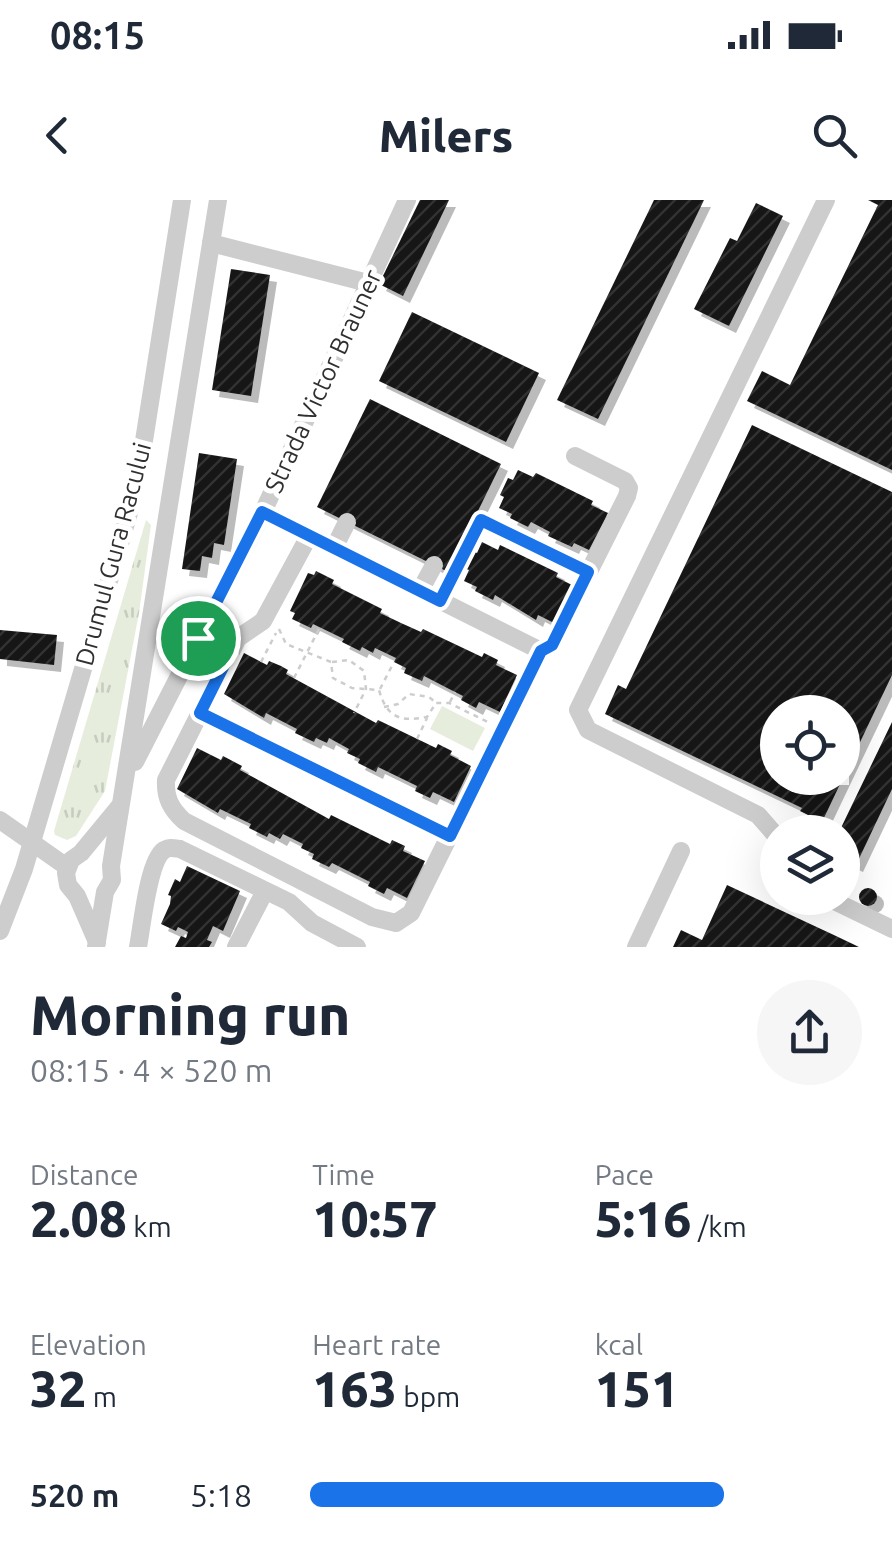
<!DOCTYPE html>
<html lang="en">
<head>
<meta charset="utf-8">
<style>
  :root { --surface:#fff; --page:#f6f6f7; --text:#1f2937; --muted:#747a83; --accent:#1a73e8 }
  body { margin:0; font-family:Ubuntu,sans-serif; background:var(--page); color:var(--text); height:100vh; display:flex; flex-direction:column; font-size:38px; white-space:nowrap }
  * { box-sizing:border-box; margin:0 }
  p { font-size:32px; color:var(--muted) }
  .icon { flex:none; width:55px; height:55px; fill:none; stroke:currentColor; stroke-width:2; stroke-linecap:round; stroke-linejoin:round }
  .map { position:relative; height:747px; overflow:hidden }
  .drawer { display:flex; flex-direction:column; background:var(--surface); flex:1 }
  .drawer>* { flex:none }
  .controls { position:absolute; left:760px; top:495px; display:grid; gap:20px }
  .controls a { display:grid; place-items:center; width:100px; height:100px; border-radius:50%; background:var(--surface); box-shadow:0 10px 40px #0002; font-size:50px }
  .pin { position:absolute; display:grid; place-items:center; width:85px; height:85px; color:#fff; margin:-42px; border:5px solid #fff; border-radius:50%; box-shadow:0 2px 10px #0007 }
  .round { display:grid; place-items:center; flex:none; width:105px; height:105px; border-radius:52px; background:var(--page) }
  .headline { display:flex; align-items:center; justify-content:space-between; height:170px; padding:0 30px }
  h1 { font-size:55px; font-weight:800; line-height:75px }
  .stats { display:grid; grid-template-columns:repeat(3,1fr); gap:15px; height:170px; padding:10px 30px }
  .stats div { display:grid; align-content:center }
  .stats b { font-size:50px; font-weight:800 }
  .stats small { font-size:28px; font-weight:400 }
  .stats p { font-size:28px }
  ul { padding:0 30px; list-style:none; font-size:32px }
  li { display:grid; grid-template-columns:160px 120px 1fr; align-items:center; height:75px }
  li i { height:25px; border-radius:12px; background:var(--accent) }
  .status { display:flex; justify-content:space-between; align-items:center; height:70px; padding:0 50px; background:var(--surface); direction:ltr }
  .status svg { height:28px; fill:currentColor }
  header { display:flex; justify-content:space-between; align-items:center; height:130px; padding:0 30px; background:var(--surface); font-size:45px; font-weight:800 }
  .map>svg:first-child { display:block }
</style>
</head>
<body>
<div class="status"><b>08:15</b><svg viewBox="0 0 49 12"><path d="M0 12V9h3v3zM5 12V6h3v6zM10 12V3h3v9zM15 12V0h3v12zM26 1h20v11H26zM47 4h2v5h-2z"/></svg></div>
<header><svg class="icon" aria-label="back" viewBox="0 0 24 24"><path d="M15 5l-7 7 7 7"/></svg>Milers<svg class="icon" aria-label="search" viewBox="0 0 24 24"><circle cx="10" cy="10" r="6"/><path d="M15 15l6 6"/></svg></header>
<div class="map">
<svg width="892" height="747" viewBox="0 0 892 747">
  <defs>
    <pattern id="grass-tufts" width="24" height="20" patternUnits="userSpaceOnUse" patternTransform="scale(2.5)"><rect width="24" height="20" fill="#e7eddd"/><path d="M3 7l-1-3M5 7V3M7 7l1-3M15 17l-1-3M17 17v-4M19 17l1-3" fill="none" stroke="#c6ccbe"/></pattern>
    <pattern id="building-hatch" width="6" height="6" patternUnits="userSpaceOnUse" patternTransform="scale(2.5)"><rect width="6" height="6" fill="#171717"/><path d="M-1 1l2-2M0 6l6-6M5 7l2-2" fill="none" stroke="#303030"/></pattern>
    <filter id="shadow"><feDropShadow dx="7" dy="7" stdDeviation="0" flood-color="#0004"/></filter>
  </defs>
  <rect width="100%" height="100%" fill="#fff"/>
  <!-- grass -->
  <polygon fill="url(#grass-tufts)" points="146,320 151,325 139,413 105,591 76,636 67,640 55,635 54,631"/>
  <!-- green -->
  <polygon fill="#e7eddd" points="442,506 485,528 473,551 430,529"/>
  <!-- building -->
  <g fill="url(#building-hatch)" fill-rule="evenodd" filter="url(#shadow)">
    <polygon points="420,0 449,0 403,96 379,84"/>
    <polygon points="654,0 704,0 598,219 557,200"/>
    <polygon points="868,0 892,0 892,270 747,201 762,171 790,185 878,5"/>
    <polygon points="756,3 783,16 729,126 694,109 730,38 737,41"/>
    <polygon points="231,69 270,75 251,196 212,190"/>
    <polygon points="412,112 539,173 506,242 379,181"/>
    <polygon points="370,199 501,264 448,372 317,307"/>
    <path d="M752,225L892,292V475L822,622L800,611L802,608L605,514L618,485L626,489ZM778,512H842V578H778Z"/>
    <polygon points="199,253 237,259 224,345 214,343 212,358 202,356 200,371 182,369"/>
    <polygon points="518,270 533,277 536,273 593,301 591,305 608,313 589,350 574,343 572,347 548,336 550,332 531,322 528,327 510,318 512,314 499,308 504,297 500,295 508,278 513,280"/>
    <polygon points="482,342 498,350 500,345 558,373 556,377 572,385 554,423 538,415 536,420 495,395 493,400 475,391 477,387 464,381 469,370 464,368 472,351 477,353"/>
    <polygon points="316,371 334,380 332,384 382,409 380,413 401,423 421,432 423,429 482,457 484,453 498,460 496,465 517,475 500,512 479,502 476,508 461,500 463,496 455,492 424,476 422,481 404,473 406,468 394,462 396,458 375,448 373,453 362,447 360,451 342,442 344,439 313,424 311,428 292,419 295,413 290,411 308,373 314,375"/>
    <polygon points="0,430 57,435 54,465 0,459"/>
    <polygon points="244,453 267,465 269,461 281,466 288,470 286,474 376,523 378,520 436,548 438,544 452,551 450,555 471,566 454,602 433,592 430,598 415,591 417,586 378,567 376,572 358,563 360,559 347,553 349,549 329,538 327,543 316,538 314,542 295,533 297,529 266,513 264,518 224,494"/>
    <polygon points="892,522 892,589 856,665 842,659 842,632 839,632"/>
    <polygon points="197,548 221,560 223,556 242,566 240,570 329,619 331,615 390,644 392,640 405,646 403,651 425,661 407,698 387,688 384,694 368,686 370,682 332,663 329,667 312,659 314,654 301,648 303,644 283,634 280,639 269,633 267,637 249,628 251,624 220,609 218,613 177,589"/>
    <polygon points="187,666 240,691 223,731 213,726 207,740 212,742 209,747 175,747 181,736 186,738 188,732 178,727 176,731 161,724 170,704 171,696 168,695 175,679 180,682"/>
    <polygon points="727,685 836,736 859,747 673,747 681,730 702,740"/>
    <circle cx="868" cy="697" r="9"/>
  </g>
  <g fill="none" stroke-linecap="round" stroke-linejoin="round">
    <!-- path -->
    <g stroke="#cdcdcd" stroke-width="2.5" stroke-dasharray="5 5" stroke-linecap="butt">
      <polyline points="448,386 481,320 573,365"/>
      <path d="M279,429L286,444L331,462L333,478L352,488L379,490C387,518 400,522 427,517L436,503H449L488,522"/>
      <polyline points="261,462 276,433"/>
      <polyline points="332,462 349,460 364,471 366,489 354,513"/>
      <polyline points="294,478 320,427"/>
      <polyline points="380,489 394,462"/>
      <polyline points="450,502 455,492"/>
      <polyline points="384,507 398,504 409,494 429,497 435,502"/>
      <polyline points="417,539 427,518"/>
    </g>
    <!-- minor -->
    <g stroke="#cdcdcd" stroke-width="18">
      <polyline points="211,43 368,83"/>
      <polyline points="263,312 541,451"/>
      <path d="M309,336L263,421L238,438L166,580C165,598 171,609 184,621L372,717L396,723L411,713L541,451L552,445L627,296L629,288L625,281L575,256"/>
      <polyline points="334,348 347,322"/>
      <polyline points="420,391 434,365"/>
      <polyline points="200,513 450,636"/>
      <polyline points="135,562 263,312 407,0"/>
      <polyline points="0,620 67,667"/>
      <polyline points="778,638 758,615 588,530 578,510 826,0"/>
      <polyline points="828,698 892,729"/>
      <polyline points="0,731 24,669 129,313 143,247 182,0"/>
      <polyline points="97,742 77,696 68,685 66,673 71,660 81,653 119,607"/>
      <polyline points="96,747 105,692 112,680 111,666 218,0"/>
      <path d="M138,747C142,727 148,661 164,650C170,647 173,648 180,649L289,702L312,723L357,747"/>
      <polyline points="236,747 265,691"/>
      <polyline points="636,747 681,651"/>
    </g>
  </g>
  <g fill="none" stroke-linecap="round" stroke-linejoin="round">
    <defs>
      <polygon id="route" points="262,312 440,401 481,320 588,372 552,445 541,451 450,636 200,513 229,455 198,438"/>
    </defs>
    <!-- route casing -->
    <use href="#route" stroke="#fff" stroke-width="20"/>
    <!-- route -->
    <use href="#route" stroke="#1a73e8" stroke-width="12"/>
  </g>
  <g text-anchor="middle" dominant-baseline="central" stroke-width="10" stroke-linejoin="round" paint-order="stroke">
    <!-- street labels -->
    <g font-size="25" fill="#303030" stroke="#fff">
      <text transform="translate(323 181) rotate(-65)">Strada Victor Brauner</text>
      <text transform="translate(113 354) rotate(-75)">Drumul Gura Racului</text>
    </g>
  </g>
</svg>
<div class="controls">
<a><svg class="icon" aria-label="locate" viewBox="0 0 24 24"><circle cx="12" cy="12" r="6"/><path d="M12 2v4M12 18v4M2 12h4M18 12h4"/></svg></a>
<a><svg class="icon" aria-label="layers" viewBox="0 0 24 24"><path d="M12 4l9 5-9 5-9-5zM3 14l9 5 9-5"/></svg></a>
</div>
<div class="pin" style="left:198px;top:438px;background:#1e9e55"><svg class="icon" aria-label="arrive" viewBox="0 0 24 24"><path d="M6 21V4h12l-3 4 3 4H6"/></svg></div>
</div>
<section class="drawer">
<div class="headline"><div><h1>Morning run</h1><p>08:15 · 4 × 520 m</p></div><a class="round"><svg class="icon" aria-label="share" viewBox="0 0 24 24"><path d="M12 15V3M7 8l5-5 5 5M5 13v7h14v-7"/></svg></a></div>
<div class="stats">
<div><p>Distance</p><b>2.08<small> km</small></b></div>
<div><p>Time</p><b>10:57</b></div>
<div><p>Pace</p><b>5:16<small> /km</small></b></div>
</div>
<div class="stats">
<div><p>Elevation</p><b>32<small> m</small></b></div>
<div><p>Heart rate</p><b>163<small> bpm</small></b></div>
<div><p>kcal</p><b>151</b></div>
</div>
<ul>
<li><b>520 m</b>5:18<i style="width:75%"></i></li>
</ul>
</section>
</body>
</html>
